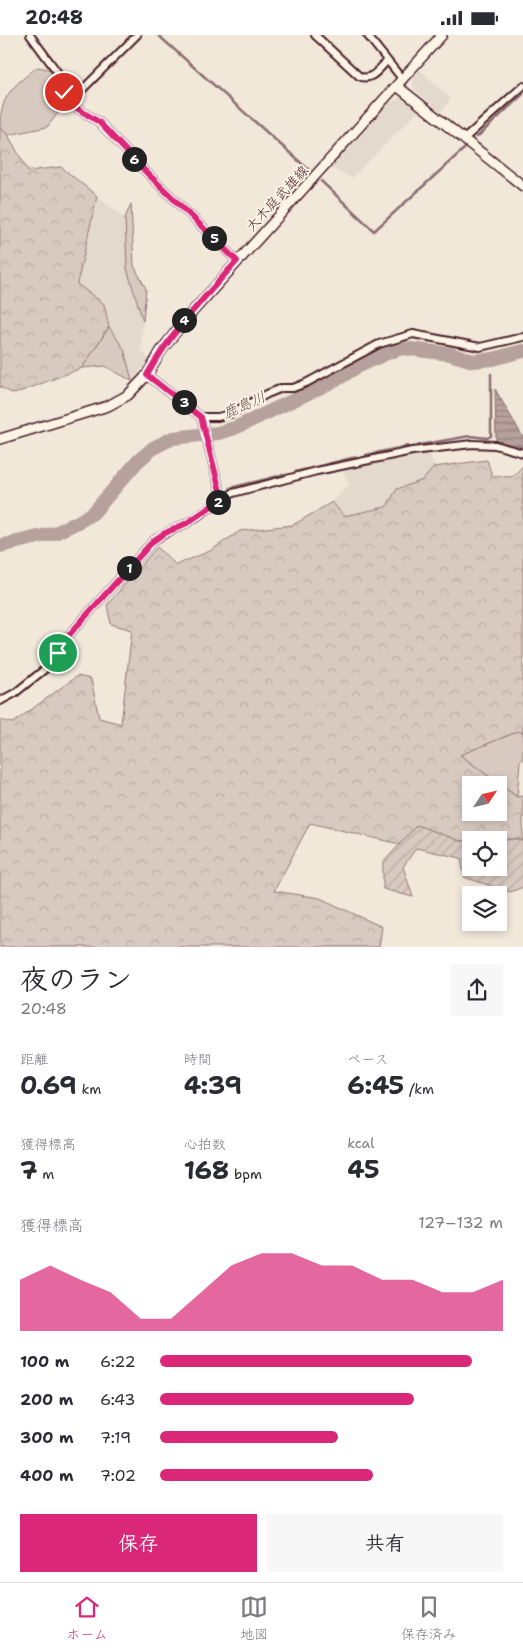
<!DOCTYPE html>
<html lang="ja">
<head>
<meta charset="utf-8">
<style>
  :root { --surface:#fff; --page:#f7f7f7; --text:#2b2b33; --muted:#7c7c81; --line:#e1e1e2; --accent:#db2777 }
  body { margin:0; font-family:"Shantell Sans","Klee One",sans-serif; background:var(--page); color:var(--text); height:100vh; display:flex; flex-direction:column; font-size:19px; white-space:nowrap }
  * { box-sizing:border-box; margin:0 }
  p { font-size:16px; color:var(--muted) }
  .icon { flex:none; width:28px; height:28px; fill:none; stroke:currentColor; stroke-width:2; stroke-linecap:round; stroke-linejoin:round }
  .map { position:relative; height:912px; overflow:hidden }
  .side { display:flex; flex-direction:column; background:var(--surface); flex:1 }
  .side>* { flex:none }
  .needle { width:32px; rotate:55deg }
  .tools { position:absolute; left:462px; top:741px; display:grid; gap:10px }
  .tools a { display:grid; place-items:center; width:45px; height:45px; border-radius:0px; background:var(--surface); box-shadow:0 2px 8px #0003; font-size:25px }
  .pin { position:absolute; display:grid; place-items:center; width:42px; height:42px; color:#fff; margin:-21px; border:2px solid #fff; border-radius:50%; box-shadow:0 1px 5px #0007 }
  .km { position:absolute; width:25px; height:25px; margin:-12px; border-radius:50%; background:#222; color:#fff; font-size:14px; line-height:25px; text-align:center }
  .round { display:grid; place-items:center; flex:none; width:52px; height:52px; border-radius:0px; background:var(--page) }
  .overview { display:flex; align-items:center; justify-content:space-between; height:85px; padding:0 20px }
  h1 { font-size:28px; font-weight:700; line-height:38px }
  .figures { display:grid; grid-template-columns:repeat(3,1fr); gap:8px; height:85px; padding:5px 20px }
  .figures div { display:grid; align-content:center }
  .figures b { font-size:25px; font-weight:700 }
  .figures small { font-size:14px; font-weight:400 }
  .figures p { font-size:14px }
  .chart { height:140px; padding:10px 20px }
  .chart p { display:flex; justify-content:space-between }
  .chart svg { width:100%; height:90px; margin-top:5px; fill:var(--accent); opacity:.7 }
  .action { display:flex; gap:10px; margin-top:auto; padding:10px 20px }
  .action a { flex:1; height:58px; border-radius:0px; background:var(--accent); color:#fff; font-size:20px; font-weight:700; line-height:58px; text-align:center }
  .action a+a { background:var(--page); color:var(--text) }
  ul { padding:0 20px; list-style:none; font-size:16px }
  li { display:grid; grid-template-columns:80px 60px 1fr; align-items:center; height:38px }
  li i { height:12px; border-radius:6px; background:var(--accent) }
  .status { display:flex; justify-content:space-between; align-items:center; height:35px; padding:0 25px; background:var(--surface); direction:ltr }
  .status svg { height:14px; fill:currentColor }
  .dock { display:flex; justify-content:space-around; align-items:center; height:70px; border-top:1px solid var(--line); background:var(--surface); font-size:14px; color:var(--muted) }
  .dock a { display:grid; justify-items:center; gap:2px }
  .dock .active { color:var(--accent) }
  .map>svg:first-child { display:block }
</style>
</head>
<body>
<div class="status"><b>20:48</b><svg viewBox="0 0 49 12"><path d="M0 12V9h3v3zM5 12V6h3v6zM10 12V3h3v9zM15 12V0h3v12zM26 1h20v11H26zM47 4h2v5h-2z"/></svg></div>
<div class="map">
<svg width="523" height="912" viewBox="0 0 523 912">
  <defs>
    <pattern id="forest-crowns" width="20" height="18" patternUnits="userSpaceOnUse" patternTransform="scale(1.25)"><rect width="20" height="18" fill="#d8cac0"/><path d="M2 6a3 3 0 1 1 6 0M12 15a3 3 0 1 1 6 0" fill="none" stroke="#bbada5"/></pattern>
    <pattern id="garden-furrows" width="10" height="10" patternUnits="userSpaceOnUse" patternTransform="scale(1.25)"><rect width="10" height="10" fill="#d8cac0"/><path d="M-1 1l2-2M0 10L10 0M9 11l2-2" fill="none" stroke="#bbada5"/></pattern>
    <pattern id="water-rules" width="6" height="5" patternUnits="userSpaceOnUse" patternTransform="scale(1.25)"><rect width="6" height="5" fill="#b6a19c"/><path d="M0 2.5h6" fill="none" stroke="#96837f"/></pattern>
  </defs>
  <rect width="100%" height="100%" fill="#f1e8da"/>
  <filter id="ink" filterUnits="userSpaceOnUse"><feTurbulence type="fractalNoise" baseFrequency=".02" numOctaves="2"/><feDisplacementMap in="SourceGraphic" scale="10" xChannelSelector="R" yChannelSelector="G"/><feConvolveMatrix kernelMatrix="1 2 1 2 8 2 1 2 1" color-interpolation-filters="sRGB"/></filter>
  <g filter="url(#ink)">
    <!-- built -->
    <g fill="#e4d9cd">
      <polygon points="420,35 451,64 441,77 414,54 412,44"/>
      <polygon points="400,62 409,64 420,74 352,143 331,133 387,70"/>
      <polygon points="97,161 125,183 127,234 143,286 141,315 149,325 132,346 124,314 109,292 104,269 77,249"/>
      <polygon points="430,418 434,432 423,445 397,454 386,472 344,481 332,467 349,449 342,433"/>
    </g>
    <!-- green -->
    <g fill="#d8cac0" stroke="#917476">
      <path d="M37,32L49,34L65,69L47,92L8,100L0,93C0,60 13,52 37,32Z"/>
      <polygon points="131,169 134,231 146,254 143,286 127,234 125,183"/>
      <polygon points="109,292 124,314 132,346 105,331 82,333"/>
      <polygon points="519,696 523,698 523,725 520,726 517,762 459,720"/>
    </g>
    <!-- forest -->
    <g fill="url(#forest-crowns)" stroke="#917476" fill-rule="evenodd">
      <polygon points="0,93 8,100 28,136 61,132 97,161 77,249 104,269 109,292 82,333 14,359 0,352"/>
      <path d="M487,425L492,441L512,442L523,431V698L519,696L460,720L517,762L523,761V806L517,804L460,806L417,791L400,809L310,788L274,856L320,863L382,892L379,912H0V685L13,688L77,641L91,644L99,683L121,689L132,595L111,589L107,570L157,512L176,530L210,516L240,496L293,490L332,467L344,481L386,472L397,454L423,445L434,432ZM471,750H499V778H471Z"/>
    </g>
    <!-- garden -->
    <polygon fill="url(#garden-furrows)" stroke="#917476" points="417,790 460,806 471,806 471,832 499,832 499,805 486,805 517,804 523,806 523,852 510,857 464,842 461,823 416,813 403,832 413,862 383,854 383,828"/>
    <!-- water -->
    <polygon fill="url(#water-rules)" stroke="#8b6d6f" points="495,354 523,402 523,412 496,406"/>
    <g fill="none" stroke-linecap="round" stroke-linejoin="round">
      <!-- stream -->
      <g stroke="#8b6d6f" stroke-width="2.5">
        <polyline points="158,0 310,136"/>
        <polyline points="477,102 523,59"/>
        <polyline points="321,146 374,196 465,113"/>
        <polyline points="492,329 493,324"/>
        <polyline points="419,410 470,401 487,403 491,401 491,339"/>
        <polyline points="366,420 408,411"/>
        <polyline points="295,437 356,422"/>
        <polyline points="230,453 283,440"/>
      </g>
      <!-- river -->
      <polyline stroke="#b6a19c" stroke-width="14" points="0,511 55,498 80,486 93,478 138,426 153,413 173,403 218,398 235,393 336,345 355,333 385,319 402,313 450,319 473,326 493,324 523,316"/>
      <defs>
        <g id="street">
          <polyline points="30,0 58,38 64,57 70,67 78,74 99,87 142,133 237,226"/>
          <path d="M315,0L359,41C371,47 379,34 387,26"/>
          <polyline points="367,0 403,45"/>
          <polyline points="70,67 137,0"/>
          <polyline points="464,104 523,51"/>
          <polyline points="147,340 201,382 222,464"/>
          <polyline points="201,382 218,382 230,379 267,359 282,353 293,353 306,348 379,309 413,299 480,312 523,302"/>
          <path d="M0,666L15,658L45,634L58,618L69,600L153,506C164,498 175,494 187,488C203,479 217,466 233,458L317,436L412,416L472,409L495,410L523,418"/>
        </g>
        <g id="secondary">
          <polyline points="397,51 523,151"/>
          <polyline points="0,404 108,371 128,360 147,340 161,316 185,285 442,0"/>
        </g>
      </defs>
      <!-- street casing -->
      <use href="#street" stroke="#4a1f2b" stroke-width="10"/>
      <!-- secondary casing -->
      <use href="#secondary" stroke="#4a1f2b" stroke-width="12"/>
      <!-- street -->
      <use href="#street" stroke="#fcf5e5" stroke-width="6"/>
      <!-- secondary -->
      <use href="#secondary" stroke="#fcf5e5" stroke-width="9"/>
    </g>
  </g>
  <g fill="none" stroke-linecap="round" stroke-linejoin="round" filter="url(#ink)">
    <defs>
      <path id="route" d="M58,618L69,600L153,506L163,499L187,488L222,464L201,382L147,340C171,297 204,263 237,226L142,133L99,87L78,74L64,57"/>
    </defs>
    <!-- route casing -->
    <use href="#route" stroke="#fff" stroke-width="10"/>
    <!-- route -->
    <use href="#route" stroke="#db2777" stroke-width="6"/>
  </g>
  <g text-anchor="middle" dominant-baseline="central" stroke-width="4" stroke-linejoin="round" paint-order="stroke">
    <!-- street labels -->
    <g font-size="14" fill="#4a1f2b" stroke="#fcf5e5">
      <text transform="translate(277 163) rotate(-47)">大木庭武雄線</text>
    </g>
    <!-- water labels -->
    <g font-size="15" font-style="italic" fill="#704c53" stroke="#fcf5e5">
      <text transform="translate(244 370) rotate(-24)">鹿島川</text>
    </g>
  </g>
</svg>
<div class="tools">
<a><svg class="needle" viewBox="-14 -14 28 28"><path d="M0-13l5 13h-10z" fill="#e53935"/><path d="M0 13l5-13h-10z" fill="#7c7c81"/></svg></a>
<a><svg class="icon" aria-label="locate" viewBox="0 0 24 24"><circle cx="12" cy="12" r="6"/><path d="M12 2v4M12 18v4M2 12h4M18 12h4"/></svg></a>
<a><svg class="icon" aria-label="layers" viewBox="0 0 24 24"><path d="M12 4l9 5-9 5-9-5zM3 14l9 5 9-5"/></svg></a>
</div>
<div class="pin" style="left:58px;top:618px;background:#1e9e55"><svg class="icon" aria-label="arrive" viewBox="0 0 24 24"><path d="M6 21V4h12l-3 4 3 4H6"/></svg></div>
<div class="pin" style="left:64px;top:57px;background:#d93025"><svg class="icon" aria-label="check" viewBox="0 0 24 24"><path d="M5 12l5 5 9-10"/></svg></div>
<b class="km" style="left:129px;top:533px">1</b>
<b class="km" style="left:218px;top:467px">2</b>
<b class="km" style="left:184px;top:367px">3</b>
<b class="km" style="left:184px;top:285px">4</b>
<b class="km" style="left:214px;top:203px">5</b>
<b class="km" style="left:134px;top:124px">6</b>
</div>
<section class="side">
<div class="overview"><div><h1>夜のラン</h1><p>20:48</p></div><a class="round"><svg class="icon" aria-label="share" viewBox="0 0 24 24"><path d="M12 15V3M7 8l5-5 5 5M5 13v7h14v-7"/></svg></a></div>
<div class="figures">
<div><p>距離</p><b>0.69<small> km</small></b></div>
<div><p>時間</p><b>4:39</b></div>
<div><p>ペース</p><b>6:45<small> /km</small></b></div>
</div>
<div class="figures">
<div><p>獲得標高</p><b>7<small> m</small></b></div>
<div><p>心拍数</p><b>168<small> bpm</small></b></div>
<div><p>kcal</p><b>45</b></div>
</div>
<div class="chart"><p><span>獲得標高</span>127–132 m</p>
<svg viewBox="0 0 160 44" preserveAspectRatio="none"><path d="M0 44V19L10 12L20 19L30 25L40 38L50 38L60 25L70 12L80 6L90 6L100 12L110 12L120 19L130 19L140 25L150 25L160 19V44z"/></svg>
</div>
<ul>
<li><b>100 m</b>6:22<i style="width:91%"></i></li>
<li><b>200 m</b>6:43<i style="width:74%"></i></li>
<li><b>300 m</b>7:19<i style="width:52%"></i></li>
<li><b>400 m</b>7:02<i style="width:62%"></i></li>
</ul>
<div class="action"><a>保存</a><a>共有</a></div>
</section>
<nav class="dock">
<a class="active"><svg class="icon" aria-label="home" viewBox="0 0 24 24"><path d="M3 11l9-7 9 7M6 9v11h12V9"/></svg>ホーム</a>
<a><svg class="icon" aria-label="map" viewBox="0 0 24 24"><path d="M3 6l6-2 6 2 6-2v14l-6 2-6-2-6 2zM9 4v14M15 6v14"/></svg>地図</a>
<a><svg class="icon" aria-label="saved" viewBox="0 0 24 24"><path d="M7 4h10v16l-5-4-5 4z"/></svg>保存済み</a>
</nav>
</body>
</html>
